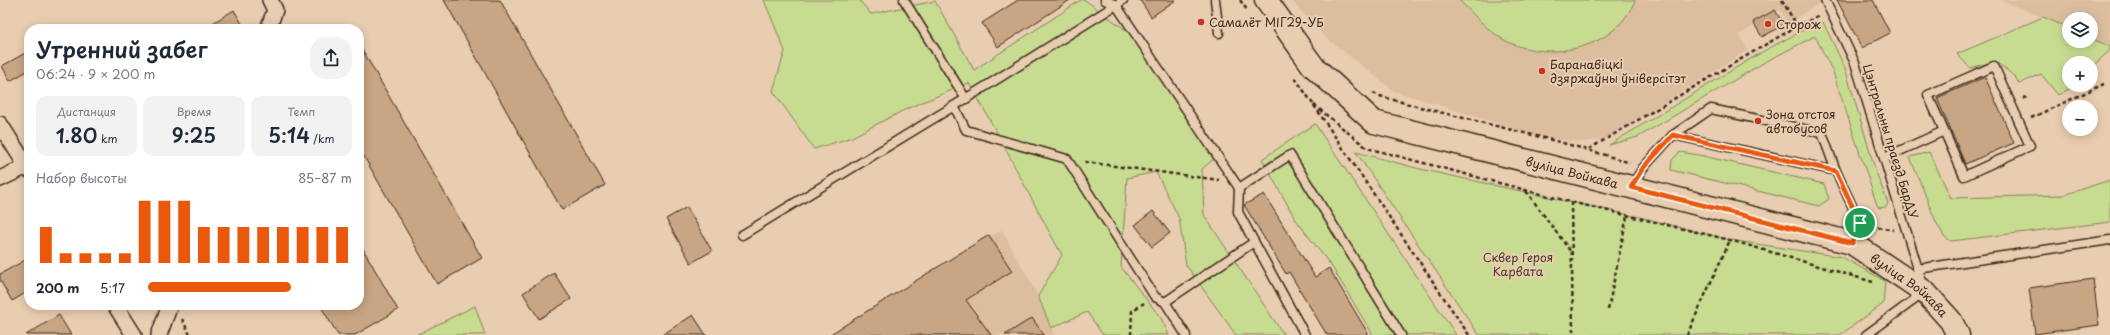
<!DOCTYPE html>
<html lang="ru">
<head>
<meta charset="utf-8">
<style>
  :root { --surface:#fff; --page:#f2f2f3; --text:#1f2937; --muted:#747a83; --accent:#ea580c }
  body { margin:0; font-family:"Playpen Sans",sans-serif; background:var(--page); color:var(--text); height:100vh; display:flex; flex-direction:column; font-size:15px; white-space:nowrap }
  * { box-sizing:border-box; margin:0 }
  p { font-size:13px; color:var(--muted) }
  .icon { flex:none; width:22px; height:22px; fill:none; stroke:currentColor; stroke-width:2; stroke-linecap:round; stroke-linejoin:round }
  .map { position:relative; flex:1; overflow:hidden }
  .drawer { position:absolute; left:24px; top:24px; width:340px; height:286px; display:flex; flex-direction:column; background:var(--surface); border-radius:16px; box-shadow:0 2px 10px #0003 }
  .drawer>* { flex:none }
  .fabs { position:absolute; left:2062px; top:12px; display:grid; gap:8px }
  .fabs a { display:grid; place-items:center; width:36px; height:36px; border-radius:50%; background:var(--surface); box-shadow:0 2px 10px #0003; font-size:20px }
  .pin { position:absolute; display:grid; place-items:center; width:34px; height:34px; color:#fff; margin:-17px; border:2px solid #fff; border-radius:50%; box-shadow:0 1px 4px #0007 }
  .round { display:grid; place-items:center; flex:none; width:42px; height:42px; border-radius:16px; background:var(--page) }
  .head { display:flex; align-items:center; justify-content:space-between; height:68px; padding:0 12px }
  h1 { font-size:22px; font-weight:600; line-height:30px }
  .metrics { display:grid; grid-template-columns:repeat(3,1fr); gap:6px; height:68px; padding:4px 12px }
  .metrics div { display:grid; align-content:center; border-radius:10px; background:var(--page); text-align:center }
  .metrics b { font-size:20px; font-weight:600 }
  .metrics small { font-size:11px; font-weight:400 }
  .metrics p { font-size:11px }
  .chart { height:112px; padding:8px 12px }
  .chart p { display:flex; justify-content:space-between }
  .chart svg { width:100%; height:72px; margin-top:4px; stroke:var(--accent); stroke-width:6 }
  ul { padding:0 12px; list-style:none; font-size:13px }
  li { display:grid; grid-template-columns:64px 48px 1fr; align-items:center; height:30px }
  li i { height:10px; border-radius:5px; background:var(--accent) }
  .map>svg:first-child { display:block }
</style>
</head>
<body>
<div class="map">
<svg width="2110" height="335" viewBox="0 0 2110 335">
  <rect width="100%" height="100%" fill="#e9cdb0"/>
  <filter id="ink" filterUnits="userSpaceOnUse"><feTurbulence type="fractalNoise" baseFrequency=".025" numOctaves="2"/><feDisplacementMap in="SourceGraphic" scale="8" xChannelSelector="R" yChannelSelector="G"/><feConvolveMatrix kernelMatrix="1 2 1 2 8 2 1 2 1" color-interpolation-filters="sRGB"/></filter>
  <g filter="url(#ink)">
    <!-- built -->
    <g fill="#dcbe9f">
      <polygon points="1291,0 1824,0 1788,23 1780,10 1739,35 1748,50 1604,140 1579,142 1544,138 1394,91 1323,35"/>
      <polygon points="2001,0 2110,0 2110,47 2091,38 2091,19 2069,19 2069,28"/>
      <polygon points="1002,230 1038,296 1054,335 829,335"/>
    </g>
    <!-- green -->
    <g fill="#c8dc91" stroke="#828358">
      <path d="M764,0H859L871,14L935,1L974,70L1081,0H1085L1138,39L1217,156L1202,169L1204,215L1284,335H1236L1186,265L1179,218L1156,172L1127,178L1121,267L1161,318L1169,335H1103L1087,312L1051,328L1038,296L1062,255C1030,198 1002,139 969,83L908,108L852,137L814,149L773,91L785,51Z"/>
      <path d="M1459,0H1635C1616,49 1552,62 1508,42C1489,33 1474,14 1459,0Z"/>
      <polygon points="2043,17 2069,28 2069,41 2091,41 2091,38 2110,47 2110,50 2095,64 2093,76 2091,77 2091,63 2069,63 2069,85 2076,85 2058,95 2041,74 2019,84 2016,78 1996,61 1970,68 1957,54"/>
      <polygon points="1823,22 1845,68 1876,172 1888,203 1886,207 1879,208 1877,205 1833,72 1815,36 1765,62 1638,137 1609,145 1762,52 1807,28"/>
      <polygon points="1315,124 1456,335 1373,335 1332,267 1296,220 1262,159"/>
      <polygon points="1356,152 1420,169 1644,218 1730,240 1842,257 1885,281 1883,304 1840,335 1479,335"/>
      <polygon points="1680,152 1699,155 1824,184 1829,199 1819,206 1671,170 1672,160"/>
      <polygon points="1929,152 1951,198 2063,195 2110,180 2110,222 1951,241 1944,236 1936,222 1910,157"/>
      <polygon points="475,306 485,335 416,335"/>
    </g>
    <!-- building -->
    <g fill="#c8a583" stroke="#3b2a1e">
      <polygon points="444,0 500,0 605,185 562,210"/>
      <polygon points="1018,0 1070,0 998,47 982,23"/>
      <polygon points="1140,0 1176,0 1151,17"/>
      <polygon points="1837,0 1873,0 1890,33 1862,48"/>
      <polygon points="234,10 245,29 203,29"/>
      <polygon points="1775,10 1784,25 1762,37 1753,22"/>
      <polygon points="359,44 482,258 437,284 359,148"/>
      <polygon points="29,51 29,70 10,81 2,66"/>
      <polygon points="1985,77 2014,143 1965,164 1937,98"/>
      <polygon points="1264,194 1315,277 1329,268 1369,335 1327,335 1289,272 1286,274 1244,205"/>
      <polygon points="687,207 712,251 691,263 666,219"/>
      <polygon points="1153,211 1170,233 1152,247 1135,225"/>
      <polygon points="989,235 1012,271 966,300 991,335 829,335"/>
      <polygon points="359,242 398,310 355,335 338,335 320,305 359,305"/>
      <polygon points="29,258 29,291 12,301 0,280 0,274"/>
      <polygon points="554,273 571,299 539,319 523,293"/>
      <polygon points="2093,279 2099,325 2035,334 2029,288"/>
      <polygon points="59,315 71,335 26,335"/>
      <polygon points="693,315 706,335 662,335"/>
      <polygon points="1032,318 1044,335 1005,335"/>
    </g>
    <g fill="none" stroke-linecap="round" stroke-linejoin="round">
      <defs>
        <g id="service">
          <polyline points="904,0 966,99"/>
          <polyline points="1105,0 1116,5 1123,0"/>
          <polyline points="1215,0 1219,33"/>
          <polyline points="1825,0 1855,63 1925,292 1866,335"/>
          <polyline points="1673,135 1711,109 1822,133 1836,171"/>
          <polyline points="1884,158 1944,131 1964,176 2030,146 1994,66 1928,95 1944,131"/>
          <polyline points="1631,187 1643,168 1673,135 1836,171 1860,223 1852,243"/>
          <polyline points="1239,188 1290,155 1401,335"/>
          <polyline points="742,235 954,106"/>
          <polyline points="1917,269 2110,240"/>
          <polyline points="1165,302 1254,242"/>
          <polyline points="1186,335 1165,302 1155,297 1067,159 966,130 954,106 1116,5 1239,188 1238,212 1305,335"/>
        </g>
        <g id="minor">
          <polyline points="268,29 275,10 270,0"/>
          <polyline points="0,124 29,170"/>
          <polyline points="0,179 29,165"/>
          <polyline points="115,305 134,335"/>
          <polyline points="159,335 170,305"/>
        </g>
        <g id="secondary">
          <path id="s1" d="M1266,0L1313,66L1374,122L1852,243L1925,292L1951,321L1958,335"/>
        </g>
      </defs>
      <!-- service casing -->
      <use href="#service" stroke="#3b2a1e" stroke-width="11"/>
      <!-- minor casing -->
      <use href="#minor" stroke="#3b2a1e" stroke-width="18"/>
      <!-- secondary casing -->
      <use href="#secondary" stroke="#3b2a1e" stroke-width="25"/>
      <!-- path -->
      <g stroke="#3b2a1e" stroke-width="2.5" stroke-dasharray="4 3" stroke-linecap="butt">
        <polyline points="1240,0 1247,10"/>
        <polyline points="1782,0 1797,26 1819,16"/>
        <polyline points="1295,78 1313,104"/>
        <path d="M1373,93L1380,96C1463,120 1549,136 1630,163"/>
        <polyline points="2023,99 2028,96"/>
        <polyline points="2031,118 2104,84"/>
        <polyline points="1589,149 1797,26"/>
        <polyline points="1085,162 1219,180"/>
        <polyline points="1526,191 1571,252"/>
        <polyline points="1571,202 1573,335"/>
        <polyline points="1871,226 1894,230"/>
        <polyline points="1608,310 1627,216"/>
        <polyline points="182,319 190,335"/>
        <polyline points="1131,335 1132,311 1144,303"/>
        <polyline points="1469,335 1313,104 1367,148 1571,202 1730,240 1873,282"/>
        <polyline points="1687,335 1730,240"/>
      </g>
      <!-- service -->
      <use href="#service" stroke="#e9cdb0" stroke-width="8"/>
      <!-- minor -->
      <use href="#minor" stroke="#e9cdb0" stroke-width="15"/>
      <!-- secondary -->
      <use href="#secondary" stroke="#e9cdb0" stroke-width="22"/>
    </g>
  </g>
  <g fill="none" stroke-linecap="round" stroke-linejoin="round" filter="url(#ink)">
    <defs>
      <polygon id="route" points="1673,135 1836,171 1860,223 1852,243 1631,187 1643,168"/>
    </defs>
    <!-- route casing -->
    <use href="#route" stroke="#fff" stroke-width="8"/>
    <!-- route -->
    <use href="#route" stroke="#ea580c" stroke-width="5"/>
  </g>
  <!-- markers -->
  <g fill="#c8321e" stroke="#e9cdb0" stroke-width="1.5">
    <circle cx="1201" cy="22" r="4"/>
    <circle cx="1768" cy="24" r="4"/>
    <circle cx="1542" cy="71" r="4"/>
    <circle cx="1758" cy="121" r="4"/>
  </g>
  <g text-anchor="middle" dominant-baseline="central" stroke-width="4" stroke-linejoin="round" paint-order="stroke">
    <!-- poi labels -->
    <g font-size="12" fill="#3b2a1e" stroke="#e9cdb0" text-anchor="start">
      <text x="1209" y="22">Самалёт МІГ29-УБ</text>
      <text x="1776" y="24">Сторож</text>
      <text x="1550" y="64">Баранавіцкі<tspan x="1550" dy="14">дзяржаўны ўніверсітэт</tspan></text>
      <text x="1766" y="114">Зона отстоя<tspan x="1766" dy="14">автобусов</tspan></text>
    </g>
    <!-- street labels -->
    <g font-size="12" fill="#3b2a1e" stroke="#e9cdb0">
      <text transform="translate(1891 141) rotate(73)">Цэнтральны праезд БарДУ</text>
      <text stroke="none"><textPath href="#s1" startOffset="368">вуліца Войкава</textPath></text>
      <text stroke="none"><textPath href="#s1" startOffset="728">вуліца Войкава</textPath></text>
    </g>
    <!-- park labels -->
    <g font-size="12" fill="#493c2a" stroke="#e9cdb0">
      <text x="1518" y="257">Сквер Героя<tspan x="1518" dy="14">Карвата</tspan></text>
    </g>
  </g>
</svg>
<div class="fabs">
<a><svg class="icon" aria-label="layers" viewBox="0 0 24 24"><path d="M12 4l9 5-9 5-9-5zM3 14l9 5 9-5"/></svg></a>
<a>+</a>
<a>−</a>
</div>
<div class="pin" style="left:1860px;top:223px;background:#1e9e55"><svg class="icon" aria-label="arrive" viewBox="0 0 24 24"><path d="M6 21V4h12l-3 4 3 4H6"/></svg></div>
<section class="drawer">
<div class="head"><div><h1>Утренний забег</h1><p>06:24 · 9 × 200 m</p></div><a class="round"><svg class="icon" aria-label="share" viewBox="0 0 24 24"><path d="M12 15V3M7 8l5-5 5 5M5 13v7h14v-7"/></svg></a></div>
<div class="metrics">
<div><p>Дистанция</p><b>1.80<small> km</small></b></div>
<div><p>Время</p><b>9:25</b></div>
<div><p>Темп</p><b>5:14<small> /km</small></b></div>
</div>
<div class="chart"><p><span>Набор высоты</span>85–87 m</p>
<svg viewBox="0 0 160 44" preserveAspectRatio="none"><path d="M5 44V22M15 44V38M25 44V38M35 44V38M45 44V38M55 44V6M65 44V6M75 44V6M85 44V22M95 44V22M105 44V22M115 44V22M125 44V22M135 44V22M145 44V22M155 44V22"/></svg>
</div>
<ul>
<li><b>200 m</b>5:17<i style="width:70%"></i></li>
</ul>
</section>
</div>
</body>
</html>
